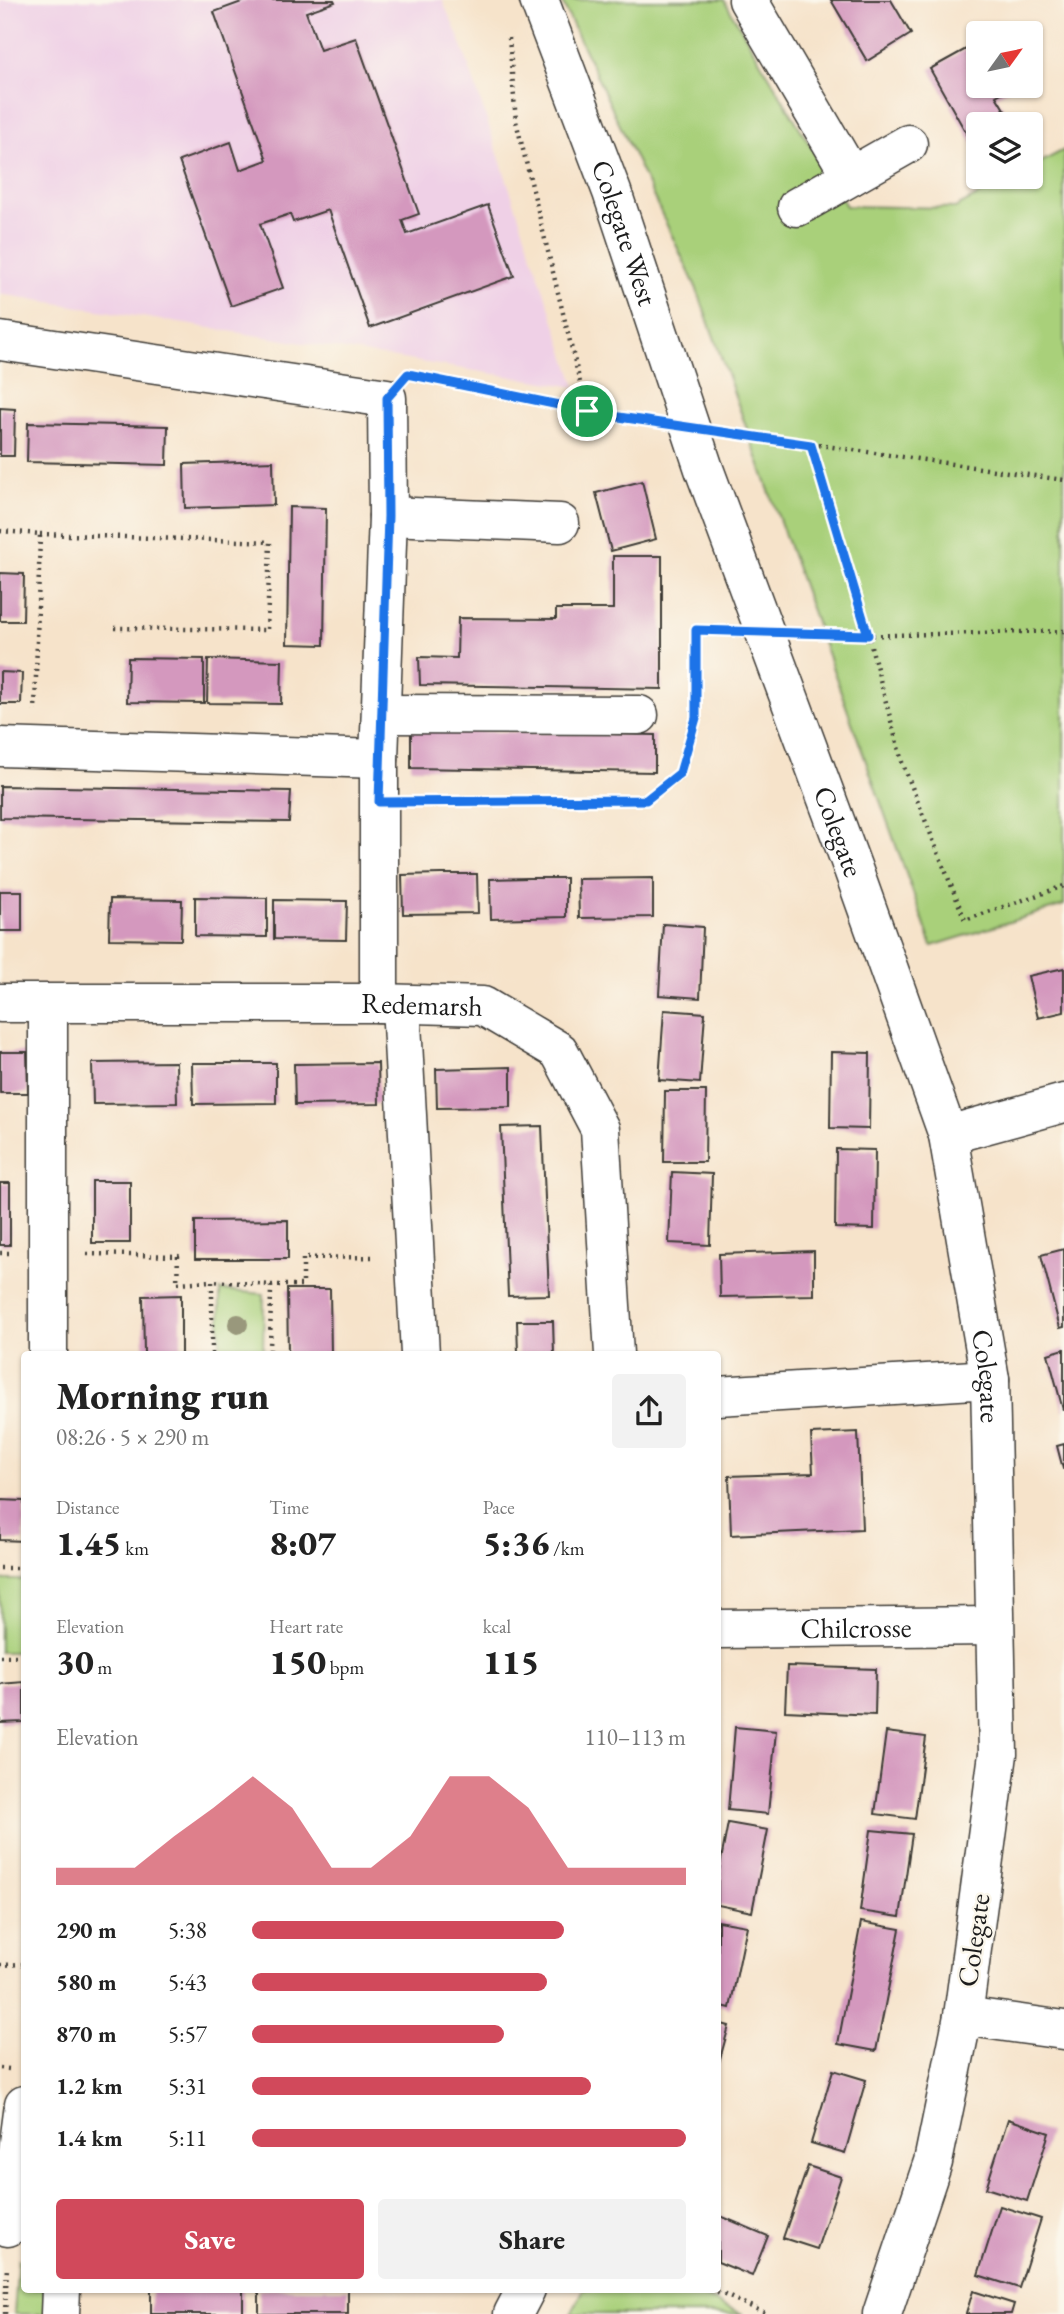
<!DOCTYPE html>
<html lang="en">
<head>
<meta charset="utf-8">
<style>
  :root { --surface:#fff; --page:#f2f2f2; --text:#222; --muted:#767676; --accent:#d1495b }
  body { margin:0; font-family:"EB Garamond",serif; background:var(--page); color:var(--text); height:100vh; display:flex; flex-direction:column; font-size:26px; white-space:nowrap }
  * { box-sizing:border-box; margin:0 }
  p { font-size:23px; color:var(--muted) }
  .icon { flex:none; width:38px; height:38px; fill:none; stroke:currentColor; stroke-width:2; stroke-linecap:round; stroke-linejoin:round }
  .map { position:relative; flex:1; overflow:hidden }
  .panel { position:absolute; left:21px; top:1351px; width:700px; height:942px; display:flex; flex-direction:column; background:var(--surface); border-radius:7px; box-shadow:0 2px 5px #0004 }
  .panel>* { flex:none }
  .needle { width:46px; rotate:57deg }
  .fabs { position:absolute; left:966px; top:21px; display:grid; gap:14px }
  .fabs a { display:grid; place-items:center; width:77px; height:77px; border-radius:7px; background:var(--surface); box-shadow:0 2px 5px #0004; font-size:35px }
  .pin { position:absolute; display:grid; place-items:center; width:60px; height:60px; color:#fff; margin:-30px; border:4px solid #fff; border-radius:50%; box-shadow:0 2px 7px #0007 }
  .round { display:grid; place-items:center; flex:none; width:74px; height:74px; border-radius:7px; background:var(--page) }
  .headline { display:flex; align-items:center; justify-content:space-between; height:119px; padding:0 35px }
  h1 { font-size:38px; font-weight:800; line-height:52px }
  .figures { display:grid; grid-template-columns:repeat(3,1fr); gap:10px; height:119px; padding:7px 35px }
  .figures div { display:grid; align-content:center }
  .figures b { font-size:35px; font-weight:800 }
  .figures small { font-size:19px; font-weight:400 }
  .figures p { font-size:19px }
  .chart { height:196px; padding:14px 35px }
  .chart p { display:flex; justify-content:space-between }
  .chart svg { width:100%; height:126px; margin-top:7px; fill:var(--accent); opacity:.7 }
  .button { display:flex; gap:14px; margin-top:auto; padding:14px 35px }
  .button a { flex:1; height:80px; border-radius:7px; background:var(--accent); color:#fff; font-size:28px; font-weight:800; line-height:80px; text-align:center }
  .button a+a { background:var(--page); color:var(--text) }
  ul { padding:0 35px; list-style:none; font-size:23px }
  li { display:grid; grid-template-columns:112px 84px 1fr; align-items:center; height:52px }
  li i { height:18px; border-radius:9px; background:var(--accent) }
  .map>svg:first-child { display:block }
</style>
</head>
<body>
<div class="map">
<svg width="1064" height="2314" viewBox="0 0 1064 2314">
  <rect width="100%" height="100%" fill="#fbf7ec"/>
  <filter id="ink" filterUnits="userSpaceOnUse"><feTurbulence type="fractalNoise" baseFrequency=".0143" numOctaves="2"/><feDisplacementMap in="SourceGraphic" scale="14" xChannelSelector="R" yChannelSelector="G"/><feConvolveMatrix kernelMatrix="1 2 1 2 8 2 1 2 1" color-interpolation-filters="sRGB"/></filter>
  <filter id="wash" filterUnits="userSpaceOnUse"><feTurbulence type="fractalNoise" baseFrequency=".00686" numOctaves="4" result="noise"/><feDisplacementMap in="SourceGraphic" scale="28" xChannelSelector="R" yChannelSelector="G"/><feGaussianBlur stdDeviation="1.57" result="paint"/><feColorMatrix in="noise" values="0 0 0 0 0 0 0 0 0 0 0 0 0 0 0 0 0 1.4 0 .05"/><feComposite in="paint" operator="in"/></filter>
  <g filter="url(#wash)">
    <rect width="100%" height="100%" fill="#f6e3ca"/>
    <!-- built -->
    <polygon fill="#efd0e6" points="0,0 442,0 460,40 576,387 0,294"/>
    <!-- green -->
    <g fill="#a9d07a" stroke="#62764b" stroke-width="2">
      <polygon points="561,0 724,0 846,206 955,208 1013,177 1031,177 1031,167 1064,150 1064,905 932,946 696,287"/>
      <polygon points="220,1290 264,1294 263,1354 220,1354"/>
      <rect x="0" y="1580" width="24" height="72"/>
      <polygon points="18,2260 24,2260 24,2289 48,2289 48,2314 14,2314"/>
      <polygon points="584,2289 685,2289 743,2314 571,2314"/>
    </g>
    <g id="blocks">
      <!-- building -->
      <g fill="#d498be">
        <polygon points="247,0 334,0 335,2 306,12 320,50 356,38 419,214 402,220 407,234 488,205 514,276 370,328 328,210 293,222 290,214 260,224 283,288 231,306 179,161 231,142 240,170 267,160 214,12"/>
        <polygon points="831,0 891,0 911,34 867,61"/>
        <polygon points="977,43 978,86 1014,86 996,96 1013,124 978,124 978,154 930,69"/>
        <polygon points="0,408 15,409 14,456 0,456"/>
        <polygon points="28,423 168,426 167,465 27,462"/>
        <polygon points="273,461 274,505 185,508 184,464"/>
        <polygon points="642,481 656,539 611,551 596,493"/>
        <polygon points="289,507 326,508 324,645 287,644"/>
        <polygon points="613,556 662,556 662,689 420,685 419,657 457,658 458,618 556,619 556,609 613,609"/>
        <polygon points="0,573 24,574 23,621 0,621"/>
        <polygon points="128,658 204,659 204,703 127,702"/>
        <polygon points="208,659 282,661 281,704 207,703"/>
        <polygon points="0,672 22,673 21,704 0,704"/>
        <polygon points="411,730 655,735 655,772 411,768"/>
        <polygon points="0,786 291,791 289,822 0,818"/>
        <polygon points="441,874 477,874 478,913 403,914 402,875"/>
        <polygon points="529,878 566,878 566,917 491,919 490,879"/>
        <polygon points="653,878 653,917 579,918 578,879"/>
        <rect x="0" y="891" width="22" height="40"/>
        <polygon points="195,897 267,898 267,937 195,936"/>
        <polygon points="110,899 182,900 181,940 109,939"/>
        <polygon points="274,900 347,901 346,940 274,939"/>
        <polygon points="663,924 703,927 700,998 659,995"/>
        <polygon points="1064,968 1064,1012 1038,1018 1028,976"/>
        <polygon points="664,1010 705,1013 700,1083 659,1080"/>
        <polygon points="0,1052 27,1052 28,1093 0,1093"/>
        <polygon points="831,1052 870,1053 869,1129 830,1128"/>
        <polygon points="176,1062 177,1103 93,1104 92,1063"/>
        <polygon points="192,1063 276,1063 276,1103 193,1104"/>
        <polygon points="378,1063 379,1104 295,1105 294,1064"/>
        <polygon points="511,1067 511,1107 437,1108 436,1069"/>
        <polygon points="665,1091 706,1091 705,1162 664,1162"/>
        <polygon points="542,1126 549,1295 508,1296 501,1127"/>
        <polygon points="836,1149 875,1150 874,1229 835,1228"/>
        <polygon points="672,1172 712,1174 710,1245 669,1243"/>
        <rect x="92" y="1181" width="38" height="62"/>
        <rect x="0" y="1183" width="10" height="62"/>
        <polygon points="288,1220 288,1259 195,1259 195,1221"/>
        <polygon points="1064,1249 1064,1327 1060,1328 1041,1255"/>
        <polygon points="814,1251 814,1295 720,1297 719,1254"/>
        <polygon points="287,1289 330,1289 331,1354 288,1354"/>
        <polygon points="181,1295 181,1354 144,1354 143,1296"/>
        <polygon points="517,1321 553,1321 554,1354 518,1354"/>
        <polygon points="1064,1349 1064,1410 1063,1410 1048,1354"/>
        <polygon points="858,1432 862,1529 731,1535 729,1476 813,1473 811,1434"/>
        <polygon points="1064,1444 1064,1469 1063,1469 1057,1446"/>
        <polygon points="0,1500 24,1501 24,1541 0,1540"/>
        <polygon points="787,1666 876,1669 875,1715 785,1711"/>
        <polygon points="24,1682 24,1722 0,1723 0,1684"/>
        <polygon points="735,1727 776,1731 768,1814 728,1810"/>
        <polygon points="886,1732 926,1737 915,1819 875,1814"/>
        <polygon points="728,1823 768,1830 752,1912 718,1905 718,1876"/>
        <polygon points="871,1830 912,1834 900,1917 860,1911"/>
        <polygon points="718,1921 747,1926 730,2008 718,2005"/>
        <polygon points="861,1922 900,1929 876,2051 838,2044"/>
        <polygon points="718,2023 729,2026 718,2066"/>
        <polygon points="833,2070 866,2080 845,2153 811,2143"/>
        <polygon points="1008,2119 1049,2133 1027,2201 986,2188"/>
        <polygon points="808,2166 841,2177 817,2249 783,2238"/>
        <polygon points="1000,2206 1041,2219 1019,2288 978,2275"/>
        <polygon points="718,2215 768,2236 752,2276 718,2262"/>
        <rect x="151" y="2289" width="92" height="25"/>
        <rect x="259" y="2289" width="89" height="25"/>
        <polygon points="973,2291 1014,2304 1011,2314 966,2314"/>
      </g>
    </g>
  </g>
  <g filter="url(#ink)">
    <use href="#blocks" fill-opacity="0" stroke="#3d3a36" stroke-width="2"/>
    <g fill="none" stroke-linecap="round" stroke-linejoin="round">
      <defs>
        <g id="minor">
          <path id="s1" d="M539,0L612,192L704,469L853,869L948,1135L990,1379L998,1754L963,2016L933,2162L882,2314"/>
          <polyline points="748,0 851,176"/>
          <polyline points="797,207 908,144"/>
          <polyline points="0,341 387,398 388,516 379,759 379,1003"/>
          <polyline points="388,516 560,523"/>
          <polyline points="382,714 639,715"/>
          <polyline points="0,747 379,759"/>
          <path id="s2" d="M0,1003H379L483,1006L559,1051L600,1129L614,1354"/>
          <polyline points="48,1004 48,1354"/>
          <polyline points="401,1005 420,1354"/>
          <polyline points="948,1135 1064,1103"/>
          <polyline points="718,1396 990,1379"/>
          <path id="s3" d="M718,1629L994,1626"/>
          <polyline points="963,2016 1064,2030"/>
          <polyline points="8,2227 24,2105"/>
          <polyline points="60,2314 61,2289"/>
          <polyline points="513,2314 526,2289"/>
        </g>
      </defs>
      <!-- minor casing -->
      <use href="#minor" stroke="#3d3a36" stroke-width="41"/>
      <!-- path -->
      <g stroke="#3d3a36" stroke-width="4.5" stroke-dasharray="2 5" stroke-linecap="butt">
        <polyline points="509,38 516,121 587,411"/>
        <polyline points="417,376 612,416"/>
        <polyline points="784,440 1064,480"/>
        <polyline points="811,445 868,635 902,762 965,920 1064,886"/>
        <polyline points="0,531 40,534 35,711"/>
        <polyline points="40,534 270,542 267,630 115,628"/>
        <polyline points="852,636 1064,631"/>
        <polyline points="416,802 646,800 680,773 696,718 696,630"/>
        <polyline points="0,1253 11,1253"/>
        <polyline points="87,1254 178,1256 177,1283 212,1281"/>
        <polyline points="271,1285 303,1285 303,1258 375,1257"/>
        <polyline points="212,1354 212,1281 271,1285 270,1354"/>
        <polyline points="0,1568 24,1568"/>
        <polyline points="0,1656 24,1656"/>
        <polyline points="0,1965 24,1964"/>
        <polyline points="0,2068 10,2069"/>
        <polyline points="711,2289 768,2314"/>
        <polyline points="5,2314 7,2266"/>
      </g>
      <!-- minor -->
      <use href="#minor" stroke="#fff" stroke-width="38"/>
      <!-- path-bridge -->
      <g stroke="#3d3a36" stroke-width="4.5" stroke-dasharray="2 5" stroke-linecap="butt">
        <polyline points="612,416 784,440"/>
        <polyline points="696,630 852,636"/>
      </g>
    </g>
    <!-- trees -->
    <circle fill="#99987c" cx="238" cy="1324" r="10"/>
  </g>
  <g fill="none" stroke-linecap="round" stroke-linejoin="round" filter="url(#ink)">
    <defs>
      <polygon id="route" points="408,374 612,416 811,445 868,635 696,630 696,718 680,773 646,800 379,802 388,516 387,398"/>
    </defs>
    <!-- route casing -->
    <use href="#route" stroke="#fff" stroke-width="14"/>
    <!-- route -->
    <use href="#route" stroke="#1a73e8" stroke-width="9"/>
  </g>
  <g text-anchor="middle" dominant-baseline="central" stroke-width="5" stroke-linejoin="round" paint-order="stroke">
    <!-- street labels -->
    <g font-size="28" fill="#1c1c1c" stroke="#fbf7ec">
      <text stroke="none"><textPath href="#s1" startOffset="248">Colegate West</textPath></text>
      <text stroke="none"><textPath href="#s1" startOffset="884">Colegate</textPath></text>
      <text stroke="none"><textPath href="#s2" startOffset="422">Redemarsh</textPath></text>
      <text stroke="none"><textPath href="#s1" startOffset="1451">Colegate</textPath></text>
      <text stroke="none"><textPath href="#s3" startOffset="138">Chilcrosse</textPath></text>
      <text transform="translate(973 1940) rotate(-82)">Colegate</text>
    </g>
  </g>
</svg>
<div class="fabs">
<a><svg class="needle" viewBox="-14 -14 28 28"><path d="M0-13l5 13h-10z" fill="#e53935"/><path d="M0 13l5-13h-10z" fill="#767676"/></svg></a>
<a><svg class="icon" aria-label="layers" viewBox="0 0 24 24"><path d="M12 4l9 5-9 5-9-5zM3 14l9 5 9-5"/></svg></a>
</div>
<div class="pin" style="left:587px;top:411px;background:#1e9e55"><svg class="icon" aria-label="arrive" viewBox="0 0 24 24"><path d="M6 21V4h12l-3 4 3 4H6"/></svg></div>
<section class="panel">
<div class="headline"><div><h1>Morning run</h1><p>08:26 · 5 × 290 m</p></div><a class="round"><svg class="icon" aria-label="share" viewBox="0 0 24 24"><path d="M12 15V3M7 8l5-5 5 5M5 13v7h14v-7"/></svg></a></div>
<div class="figures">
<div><p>Distance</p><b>1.45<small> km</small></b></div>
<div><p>Time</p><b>8:07</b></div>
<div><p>Pace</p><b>5:36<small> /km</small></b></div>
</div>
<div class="figures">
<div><p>Elevation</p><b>30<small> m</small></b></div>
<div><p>Heart rate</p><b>150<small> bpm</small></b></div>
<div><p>kcal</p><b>115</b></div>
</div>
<div class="chart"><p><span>Elevation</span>110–113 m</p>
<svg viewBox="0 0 160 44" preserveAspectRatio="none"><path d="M0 44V38L10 38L20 38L30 27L40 17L50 6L60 17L70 38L80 38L90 27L100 6L110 6L120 17L130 38L140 38L150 38L160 38V44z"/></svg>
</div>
<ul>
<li><b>290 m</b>5:38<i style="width:72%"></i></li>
<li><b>580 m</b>5:43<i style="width:68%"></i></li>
<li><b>870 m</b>5:57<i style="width:58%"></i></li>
<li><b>1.2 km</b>5:31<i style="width:78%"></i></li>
<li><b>1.4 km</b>5:11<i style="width:100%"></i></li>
</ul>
<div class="button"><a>Save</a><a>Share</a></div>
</section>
</div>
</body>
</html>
